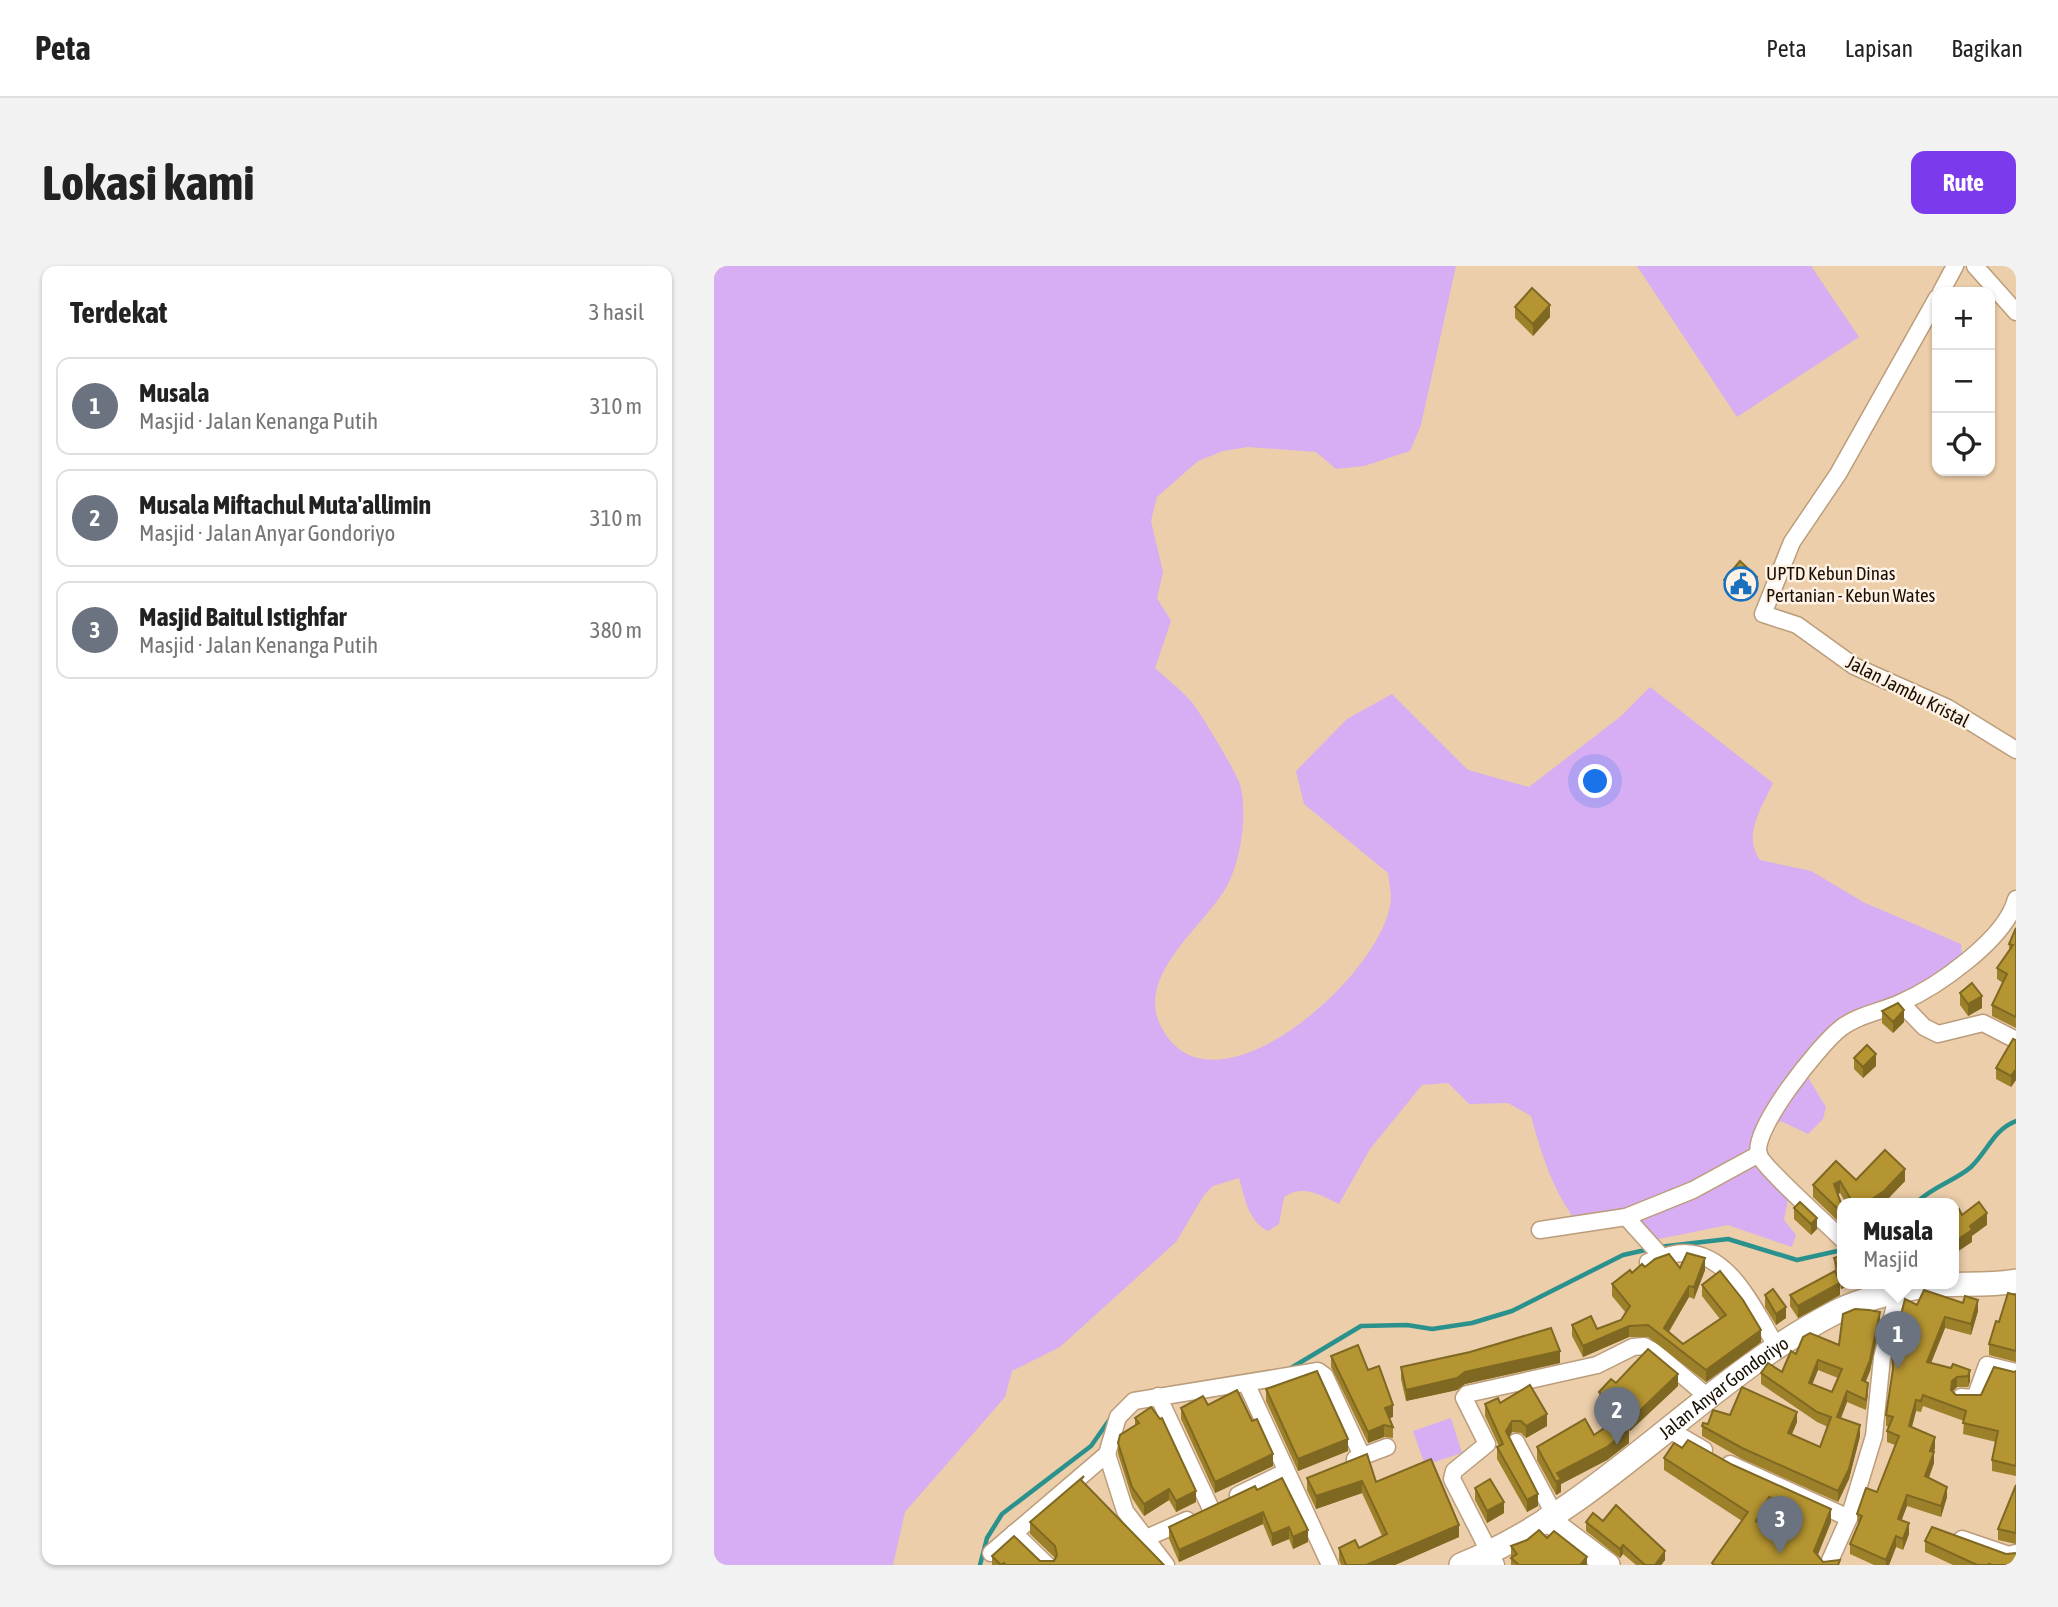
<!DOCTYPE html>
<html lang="id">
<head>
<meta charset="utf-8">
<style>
  :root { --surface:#fff; --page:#f2f2f2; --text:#222; --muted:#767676; --line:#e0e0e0; --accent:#7c3aed }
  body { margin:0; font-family:"Asap Condensed",sans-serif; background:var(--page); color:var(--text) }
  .controls { position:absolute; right:21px; top:21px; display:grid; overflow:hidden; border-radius:14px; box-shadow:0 2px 5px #0004 }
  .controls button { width:63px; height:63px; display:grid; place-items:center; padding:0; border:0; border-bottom:2px solid var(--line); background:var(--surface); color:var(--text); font:35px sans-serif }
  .you { position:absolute; left:882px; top:516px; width:24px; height:24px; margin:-18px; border:5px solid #fff; border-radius:50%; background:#1a73e8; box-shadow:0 0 0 10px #1a73e833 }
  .badge { display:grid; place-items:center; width:46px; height:46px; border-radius:50%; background:var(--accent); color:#fff; font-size:23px; font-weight:700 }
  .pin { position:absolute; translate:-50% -58px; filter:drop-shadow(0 2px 4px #0008) }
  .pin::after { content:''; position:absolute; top:37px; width:24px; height:21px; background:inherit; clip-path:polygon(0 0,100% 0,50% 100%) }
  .popup { position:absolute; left:1123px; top:932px; width:122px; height:91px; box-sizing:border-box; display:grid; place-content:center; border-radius:14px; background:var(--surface); filter:drop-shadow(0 2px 5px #0005); font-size:23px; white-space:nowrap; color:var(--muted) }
  .popup b { font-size:26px; color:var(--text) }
  .popup::after { content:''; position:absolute; left:50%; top:100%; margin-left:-14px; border:14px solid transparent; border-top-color:var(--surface) }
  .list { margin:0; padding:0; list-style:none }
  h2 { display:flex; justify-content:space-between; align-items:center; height:91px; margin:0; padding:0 28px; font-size:30px }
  h2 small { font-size:23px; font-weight:400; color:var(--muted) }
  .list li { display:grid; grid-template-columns:46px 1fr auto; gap:21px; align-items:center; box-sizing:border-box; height:98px; margin:0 14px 14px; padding:0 14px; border:2px solid var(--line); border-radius:14px }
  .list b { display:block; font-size:26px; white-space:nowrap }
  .list p { margin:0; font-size:23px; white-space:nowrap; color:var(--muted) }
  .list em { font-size:23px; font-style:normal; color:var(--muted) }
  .icon { flex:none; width:38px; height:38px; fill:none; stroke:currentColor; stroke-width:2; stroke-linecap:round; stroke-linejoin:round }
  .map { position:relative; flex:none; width:1302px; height:1299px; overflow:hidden; border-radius:14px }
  header { display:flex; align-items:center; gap:42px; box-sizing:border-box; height:98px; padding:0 35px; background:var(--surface); border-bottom:2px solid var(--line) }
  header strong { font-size:33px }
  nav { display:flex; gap:38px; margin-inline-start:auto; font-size:24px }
  .intro { display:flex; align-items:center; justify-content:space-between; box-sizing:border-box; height:168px; padding:0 42px }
  h1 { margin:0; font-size:49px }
  .button { padding:18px 32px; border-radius:14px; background:var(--accent); color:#fff; font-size:24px; font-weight:700 }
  main { display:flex; gap:42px; padding:0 42px }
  aside { flex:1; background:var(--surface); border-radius:14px; box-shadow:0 2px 5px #0004 }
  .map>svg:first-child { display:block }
  .green { fill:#d7adf3 }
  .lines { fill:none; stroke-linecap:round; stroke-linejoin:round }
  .stream { stroke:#2b918d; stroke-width:4.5 }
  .street-casing { stroke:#bb9d7b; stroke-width:19 }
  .secondary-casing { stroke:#bb9d7b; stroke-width:26 }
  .street { stroke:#fff; stroke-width:16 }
  .secondary { stroke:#fff; stroke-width:23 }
  .wall { fill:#9c802a; fill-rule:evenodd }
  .shaded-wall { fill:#7f6822 }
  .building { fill:#b59531; stroke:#7f6822; stroke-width:2; fill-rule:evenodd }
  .labels { text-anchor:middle; stroke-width:5; stroke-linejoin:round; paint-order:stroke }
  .poi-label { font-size:19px; fill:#1a1004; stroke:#fff2e4; text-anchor:start }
  .street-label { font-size:19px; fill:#1a1004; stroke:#fff2e4 }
</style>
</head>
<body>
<header>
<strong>Peta</strong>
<nav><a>Peta</a><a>Lapisan</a><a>Bagikan</a></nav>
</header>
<div class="intro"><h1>Lokasi kami</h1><a class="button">Rute</a></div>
<main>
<aside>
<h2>Terdekat<small>3 hasil</small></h2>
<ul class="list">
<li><span class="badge" style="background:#6b7280">1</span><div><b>Musala</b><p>Masjid · Jalan Kenanga Putih</p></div><em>310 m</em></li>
<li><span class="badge" style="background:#6b7280">2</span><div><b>Musala Miftachul Muta'allimin</b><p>Masjid · Jalan Anyar Gondoriyo</p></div><em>310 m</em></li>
<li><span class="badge" style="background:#6b7280">3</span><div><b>Masjid Baitul Istighfar</b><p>Masjid · Jalan Kenanga Putih</p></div><em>380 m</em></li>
</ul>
</aside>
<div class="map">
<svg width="1302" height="1299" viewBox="0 0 1302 1299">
  <rect width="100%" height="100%" fill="#ecceaa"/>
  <g class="green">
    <path d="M0,0H742L707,159L696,185L650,200L622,203L602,186L534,181L509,185L484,195L443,231L437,255L449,306L443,332L457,355L441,402C453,413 466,423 476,434C486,445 524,509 527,521C533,552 527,593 513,620C492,658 424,707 445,756C493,866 672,708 677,633C677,625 675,615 674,607L590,538L582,505L633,453L678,428L754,504L815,521L906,451L936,421L1059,517C1048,542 1028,569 1046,594L1097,605L1151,637L1247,678L1248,689C1235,698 1223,711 1209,718C1158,744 1119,745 1085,797L1112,841L1109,853L1094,868L1067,855L1037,881C1035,901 1061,920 1074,934L1070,954L1082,969L1078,981L1014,959L935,975L918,957L879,964L867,962C840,928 828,891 817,850L794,837L755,838L734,817L708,819L656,883L625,938C606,929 590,918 570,931L565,958L554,965C534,955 531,932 525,912L499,920L490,929L462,976L346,1081L298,1105L291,1131L191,1246L179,1299H0Z"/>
    <path d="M923,0H1097L1145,71L1023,151Z"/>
    <path d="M737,1152L748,1187L711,1199L699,1165Z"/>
  </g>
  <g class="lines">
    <g class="stream">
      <path d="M1202,937C1219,920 1241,915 1257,901C1273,886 1280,863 1302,855"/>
      <path d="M945,981L1014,973L1083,994L1128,984"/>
      <path d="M572,1105L647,1060L693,1059L718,1063L758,1057L798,1045L909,989L936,983"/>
      <path d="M266,1299L273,1272L288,1248L377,1180L396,1153"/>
    </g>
    <defs>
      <g id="street">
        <path d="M1261,0L1302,46"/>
        <path d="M1227,26L1241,0"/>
        <path d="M1223,32L1124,208L1078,276L1049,348L1083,359L1140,400L1234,442L1302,484"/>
        <path d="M1187,737L1210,761L1224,768L1269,757L1302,774"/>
        <path d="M912,951L948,991"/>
        <path d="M826,964L912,951L979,924L1045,888"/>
        <path d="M1128,973C1115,960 1049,901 1045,889C1036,865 1106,778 1127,762C1144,749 1166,746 1186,737C1223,721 1292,673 1302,633"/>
        <path d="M934,996C945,992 958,987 970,987C1018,987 1042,1048 1064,1083"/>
        <path d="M533,1119L616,1299"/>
        <path d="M444,1130L497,1243"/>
        <path d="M1247,1131L1261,1132L1273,1099L1302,1106"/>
        <path d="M956,1164L990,1184"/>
        <path d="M802,1176L840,1248"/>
        <path d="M393,1188L411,1245L452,1299"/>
        <path d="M641,1193L673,1181"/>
        <path d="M1016,1198L1135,1252"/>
        <path d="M524,1229L571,1206"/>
        <path d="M300,1267L333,1299"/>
        <path d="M430,1273L473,1254"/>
        <path d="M1248,1273L1295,1289L1302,1287"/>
        <path d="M277,1287L393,1188L404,1151L420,1135L604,1105L611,1110L648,1190"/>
        <path d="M782,1299L738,1213L740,1205L773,1178L750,1132L753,1128L883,1099L919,1081L930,1080L941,1086L995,1132"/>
        <path d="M1114,1299L1135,1252L1160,1170L1168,1092L1184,1027"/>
      </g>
      <g id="secondary">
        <path d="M833,1253L894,1299"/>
        <path id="s1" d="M747,1299C889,1241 987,1116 1120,1047C1144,1034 1195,1021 1223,1019C1250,1017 1275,1020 1302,1015"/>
      </g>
    </defs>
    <use href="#street" class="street-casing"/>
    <use href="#secondary" class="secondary-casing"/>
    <use href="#street" class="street"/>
    <use href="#secondary" class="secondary"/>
  </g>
  <g class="wall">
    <path d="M801,41L836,51L819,70L801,52Z"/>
    <path d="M1010,314L1043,317L1027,335L1010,320Z"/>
    <path d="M1302,662V762L1278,750V739L1289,717L1283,713V702L1295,685V678Z"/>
    <path d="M1246,727L1268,742L1254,750L1246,739Z"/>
    <path d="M1168,745L1190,756L1179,767L1168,757Z"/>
    <path d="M1302,774V814L1297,821L1282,813V802Z"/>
    <path d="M1140,792L1162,800L1149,812L1140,803Z"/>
    <path d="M1142,914L1191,915L1170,937H1132L1126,927L1123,928L1128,940V959L1099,931V919Z"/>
    <path d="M1080,942L1103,963L1097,969L1080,953Z"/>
    <path d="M1128,989V1017H1141L1127,1023L1126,1019V1029L1084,1052L1076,1040V1029L1121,1006L1120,992Z"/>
    <path d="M931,1001L966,1002L991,1004L980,1033L975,1031L955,1066L969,1078L1006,1053L988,1030V1019L1047,1076L992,1116L934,1071H915L869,1091L858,1070V1059L883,1063L907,1054L912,1047L898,1030V1018Z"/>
    <path d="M1051,1029L1072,1052L1062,1059L1051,1041Z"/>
    <path d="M1302,1029V1096L1275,1089V1078L1285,1056Z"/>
    <path d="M1203,1039L1264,1045L1257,1069L1231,1062L1217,1097L1237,1102L1256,1104V1115L1254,1121H1243L1238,1125L1242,1129H1267L1302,1105V1210L1278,1205V1194L1282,1176L1249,1168L1250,1155L1209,1140L1207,1146L1202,1145L1198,1161L1221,1182L1220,1186V1197L1215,1212L1233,1231L1227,1251L1193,1240L1187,1254L1195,1268L1189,1284L1182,1281L1175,1299H1160L1136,1288V1278L1144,1259L1143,1248L1163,1226L1181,1179L1173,1176V1165L1175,1161L1172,1160V1149Z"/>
    <path d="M1166,1057L1156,1105L1151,1116L1154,1128L1152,1144L1133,1136L1127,1152L1146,1170L1135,1213L1124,1236L1028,1193L988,1170V1160L1016,1149L1083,1156L1078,1168L1106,1181L1114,1161L1103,1156L1047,1118V1107L1068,1106L1082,1088L1125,1079ZM1104,1104L1124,1112L1118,1126L1098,1118Z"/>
    <path d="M617,1090L654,1104L679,1151L675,1152L679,1161V1172L670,1171L654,1177L617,1101Z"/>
    <path d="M846,1097L751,1118L743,1124L692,1135L687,1113V1101Z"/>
    <path d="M902,1117L964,1120L916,1165L915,1164V1177L893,1194L847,1218V1226L842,1229L823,1194V1181L880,1169L903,1153L885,1137V1126Z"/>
    <path d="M552,1123L634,1185L584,1205L552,1135Z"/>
    <path d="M786,1137L833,1160L812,1172L807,1167L798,1166L795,1171L824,1240L813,1246L783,1193V1181L785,1180L771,1150V1138Z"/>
    <path d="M494,1139L538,1155L559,1200L501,1227L467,1153V1142Z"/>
    <path d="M421,1152L482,1236L462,1246L455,1234L430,1250L418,1232L404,1188V1177L421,1160Z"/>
    <path d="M968,1182L1117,1256L1104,1289L1109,1296L1126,1299H998L1028,1255L950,1204V1192ZM1055,1243L1072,1249L1065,1268L1047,1258Z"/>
    <path d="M593,1212L662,1216L745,1271L681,1299H627L625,1294V1282H645L668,1270L648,1227L602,1243L593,1224Z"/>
    <path d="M370,1217L450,1299H278V1290L326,1295H340L341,1292L316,1268V1256Z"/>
    <path d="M1302,1219V1278L1284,1274V1263Z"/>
    <path d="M761,1222L790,1247L773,1257L761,1234Z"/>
    <path d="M543,1224L594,1276L579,1283L575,1273L558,1280L549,1258L465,1296L455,1273V1261Z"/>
    <path d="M889,1255L951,1294L947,1299H922L909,1288L906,1292L872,1265V1256Z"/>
    <path d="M833,1272L873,1299H797V1280Z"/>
    <path d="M1211,1275L1292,1288L1302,1299H1239L1211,1286Z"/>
  </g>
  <g class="shaded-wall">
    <path d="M836,39V51L819,70V58Z"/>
    <path d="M1043,311V317L1027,335V329Z"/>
    <path d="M1268,730V742L1254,750V738Z"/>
    <path d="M1190,744V756L1179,767V756Z"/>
    <path d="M1162,788V800L1149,812V801Z"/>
    <path d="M1302,802V814L1297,821V810Z"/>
    <path d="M1191,903V915L1170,937H1152Z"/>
    <path d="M1126,915V927L1120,930V918Z"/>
    <path d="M1273,947V959L1258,970V976L1240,988V976L1256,960Z"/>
    <path d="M1103,952V963L1097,969V958Z"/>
    <path d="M991,992V1004L980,1033V1021Z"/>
    <path d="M1127,1011L1128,1017H1141L1127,1023Z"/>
    <path d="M1126,1017V1029L1084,1052V1040Z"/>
    <path d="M975,1020V1031L950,1073V1062Z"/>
    <path d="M1264,1034V1045L1257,1069V1058Z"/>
    <path d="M1072,1041V1052L1062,1059V1048Z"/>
    <path d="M1166,1046V1057L1156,1105L1148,1125V1114Z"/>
    <path d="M1231,1051V1062L1213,1107V1096Z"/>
    <path d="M915,1060V1071L869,1091V1080Z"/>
    <path d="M1047,1064V1076L992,1116V1104Z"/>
    <path d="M846,1085V1097L751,1118L743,1124L692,1135V1124L751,1106Z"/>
    <path d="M1104,1094V1104L1095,1127V1117Z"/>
    <path d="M1256,1104V1115L1254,1121V1110Z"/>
    <path d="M964,1108V1120L916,1165V1154Z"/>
    <path d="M1243,1111V1121L1238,1126L1237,1135L1238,1115Z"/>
    <path d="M1133,1125V1136L1123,1162V1151Z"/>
    <path d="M1202,1134V1145L1195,1171V1160Z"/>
    <path d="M679,1139V1151L671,1154V1142Z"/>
    <path d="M1083,1146V1156L1074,1177V1167Z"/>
    <path d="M833,1148V1160L812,1172V1160Z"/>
    <path d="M798,1155V1166L792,1176V1165Z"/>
    <path d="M670,1159V1171L654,1177V1166Z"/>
    <path d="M1146,1159V1170L1135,1213L1124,1236V1225Z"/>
    <path d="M915,1163V1177L893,1194L847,1218V1226L842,1229L843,1207Z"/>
    <path d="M1221,1171V1182L1216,1195V1185Z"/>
    <path d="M634,1173V1185L584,1205V1193Z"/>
    <path d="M1220,1186V1197L1211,1221V1210Z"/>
    <path d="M559,1188V1200L501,1227V1216Z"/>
    <path d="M648,1215V1227L602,1243V1230Z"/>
    <path d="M1233,1221V1231L1227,1251V1240Z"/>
    <path d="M455,1223V1234L430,1250V1238Z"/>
    <path d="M482,1225V1236L462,1246V1235Z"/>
    <path d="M824,1228V1240L813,1246V1234Z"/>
    <path d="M1193,1229V1240L1184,1264V1253Z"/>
    <path d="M1055,1231V1243L1042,1267V1255Z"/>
    <path d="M790,1236V1247L773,1257V1245Z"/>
    <path d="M1117,1243V1256L1100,1297V1285Z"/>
    <path d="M549,1246V1258L465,1296V1284Z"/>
    <path d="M1195,1257V1268L1189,1284V1273Z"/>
    <path d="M745,1259V1271L681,1299H652Z"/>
    <path d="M575,1261V1273L558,1280V1268Z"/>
    <path d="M594,1264V1276L579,1283V1271Z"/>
    <path d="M1182,1270V1281L1175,1299H1172V1294Z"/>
    <path d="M909,1279V1288L906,1292V1283Z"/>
    <path d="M951,1285V1294L947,1299H941Z"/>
    <path d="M873,1291V1299H866Z"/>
  </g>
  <g class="building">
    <path d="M818,22L836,39L819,58L801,41Z"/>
    <path d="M1026,295L1043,311L1027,329L1010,314Z"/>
    <path d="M1302,662V751L1278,739L1293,708L1283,702L1299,679L1295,678Z"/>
    <path d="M1258,717L1268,730L1254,738L1246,727Z"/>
    <path d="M1184,737L1190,744L1179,756L1168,745Z"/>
    <path d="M1299,773L1302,774V803L1297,810L1282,802Z"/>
    <path d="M1153,779L1162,788L1149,801L1140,792Z"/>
    <path d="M1171,884L1191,903L1170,925L1152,937H1139L1126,915L1120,918L1128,940V947L1099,919L1122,895L1142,914Z"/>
    <path d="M1086,936L1103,952L1097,958L1080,942Z"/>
    <path d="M1265,936L1273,947L1256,960L1258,964L1240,976V947L1245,943L1248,949Z"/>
    <path d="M973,987L991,992L980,1021L975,1020L950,1062L969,1078L1012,1049L988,1019L1006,1005L1029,1034L1047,1064L992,1104L934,1059L915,1060L869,1080L858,1059L877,1050L883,1063L907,1054L916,1040L898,1018L916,1004L918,1007L928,998L931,1001L941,993L955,988L966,1002Z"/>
    <path d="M1128,989V1011H1127L1120,992Z"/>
    <path d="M1121,1005L1126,1017L1084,1040L1076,1029Z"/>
    <path d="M1059,1023L1072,1041L1062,1048L1051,1029Z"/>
    <path d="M1210,1024L1249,1037L1251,1030L1264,1034L1257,1058L1231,1051L1213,1096L1237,1102L1239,1098L1256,1104L1254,1110L1243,1111L1238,1115L1237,1124L1242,1129H1267L1280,1101L1300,1106L1302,1105V1200L1278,1194L1284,1165L1249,1157L1252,1145L1209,1129L1207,1135L1202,1134L1195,1160L1221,1171L1216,1185L1220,1186L1211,1210L1233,1221L1227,1240L1193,1229L1184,1253L1195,1257L1189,1273L1182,1270L1172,1294L1136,1278L1148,1250L1143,1248L1152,1222L1163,1226L1185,1170L1173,1165L1179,1151L1172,1149L1179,1103L1178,1083L1191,1033L1203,1039Z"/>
    <path d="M1294,1027L1302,1029V1085L1275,1078L1282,1055L1285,1056Z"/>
    <path d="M1141,1043L1155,1044L1166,1046L1156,1094L1148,1114L1154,1117L1152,1134L1133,1125L1123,1151L1146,1159L1135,1203L1124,1225L1028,1182L988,1160L989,1157L994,1158L999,1144L1016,1149L1028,1121L1083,1146L1074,1167L1106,1181L1117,1151L1103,1146L1047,1107L1054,1097L1068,1106L1077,1085L1082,1088L1089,1071L1096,1067L1125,1079L1129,1048ZM1104,1094L1128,1103L1118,1126L1095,1117Z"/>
    <path d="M837,1062L846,1085L751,1106L743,1112L692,1124L687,1101L756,1086Z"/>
    <path d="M644,1079L654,1104L665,1100L679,1139L671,1142L679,1161L670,1159L654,1166L617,1090Z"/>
    <path d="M934,1083L964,1108L916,1154L885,1126L897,1113L902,1117Z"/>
    <path d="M603,1105L634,1173L584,1193L552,1123Z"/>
    <path d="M816,1119L833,1148L812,1160L807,1155H798L792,1165L824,1228L813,1234L783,1181L789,1178L771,1138L784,1132L786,1137Z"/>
    <path d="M523,1124L538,1155L543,1153L559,1188L501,1216L467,1142L489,1130L494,1139Z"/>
    <path d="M437,1141L446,1153L448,1152L482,1225L462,1235L455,1223L430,1238L418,1221L404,1177L406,1169L425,1157L421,1152Z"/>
    <path d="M906,1151L915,1163L893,1181L843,1207L847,1213L842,1216L823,1181L871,1153L880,1169Z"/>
    <path d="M974,1174L1019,1199L1117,1243L1100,1285L1109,1296L1126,1294L1124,1299H1000L998,1297L1034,1246L950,1192L960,1177L968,1182ZM1055,1231L1076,1239L1065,1268L1042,1255Z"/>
    <path d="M653,1188L662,1216L717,1193L745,1259L652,1299H632L625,1282L641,1274L645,1282L673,1268L648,1215L602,1230L593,1212Z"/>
    <path d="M370,1210L367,1214L450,1299H292L290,1297L287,1299L278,1290L300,1270L326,1295H340L343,1289L341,1280L316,1256Z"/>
    <path d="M568,1212L594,1264L579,1271L575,1261L558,1268L549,1246L465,1284L455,1261L541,1220L543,1224Z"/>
    <path d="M776,1213L790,1236L773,1245L761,1222Z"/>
    <path d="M1302,1219V1267L1284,1263Z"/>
    <path d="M902,1239L951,1285L941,1299H931L909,1279L906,1283L872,1256L879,1247L889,1255Z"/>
    <path d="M1218,1261L1292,1288L1302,1287V1299H1278L1275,1298V1299H1263L1211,1275Z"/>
    <path d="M825,1264L833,1272L840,1265L873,1291L866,1299H805L797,1292L803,1288L797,1280L813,1274Z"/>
  </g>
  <defs>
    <symbol id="civic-ring" viewBox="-11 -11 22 22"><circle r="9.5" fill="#fff2e4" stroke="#1971be" stroke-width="1.5"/><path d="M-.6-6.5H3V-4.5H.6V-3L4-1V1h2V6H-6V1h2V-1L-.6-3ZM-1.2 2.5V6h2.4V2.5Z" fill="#1971be"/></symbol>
  </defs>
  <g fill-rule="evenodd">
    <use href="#civic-ring" x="1008" y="299" width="38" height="38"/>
  </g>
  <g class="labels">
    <g class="poi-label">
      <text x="1052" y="314">UPTD Kebun Dinas<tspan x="1052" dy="22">Pertanian - Kebun Wates</tspan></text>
    </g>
    <g class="street-label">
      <text transform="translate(1194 425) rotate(27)" y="7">Jalan Jambu Kristal</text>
      <text dy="7" stroke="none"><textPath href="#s1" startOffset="318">Jalan Anyar Gondoriyo</textPath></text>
    </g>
  </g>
</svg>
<div class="controls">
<button>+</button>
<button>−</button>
<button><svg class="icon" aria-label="locate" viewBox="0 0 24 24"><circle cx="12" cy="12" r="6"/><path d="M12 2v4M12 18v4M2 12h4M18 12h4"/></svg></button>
</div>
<div class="you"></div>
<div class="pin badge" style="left:1184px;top:1103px;background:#6b7280">1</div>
<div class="popup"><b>Musala</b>Masjid</div>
<div class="pin badge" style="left:903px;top:1179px;background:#6b7280">2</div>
<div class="pin badge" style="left:1066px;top:1288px;background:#6b7280">3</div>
</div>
</main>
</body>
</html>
